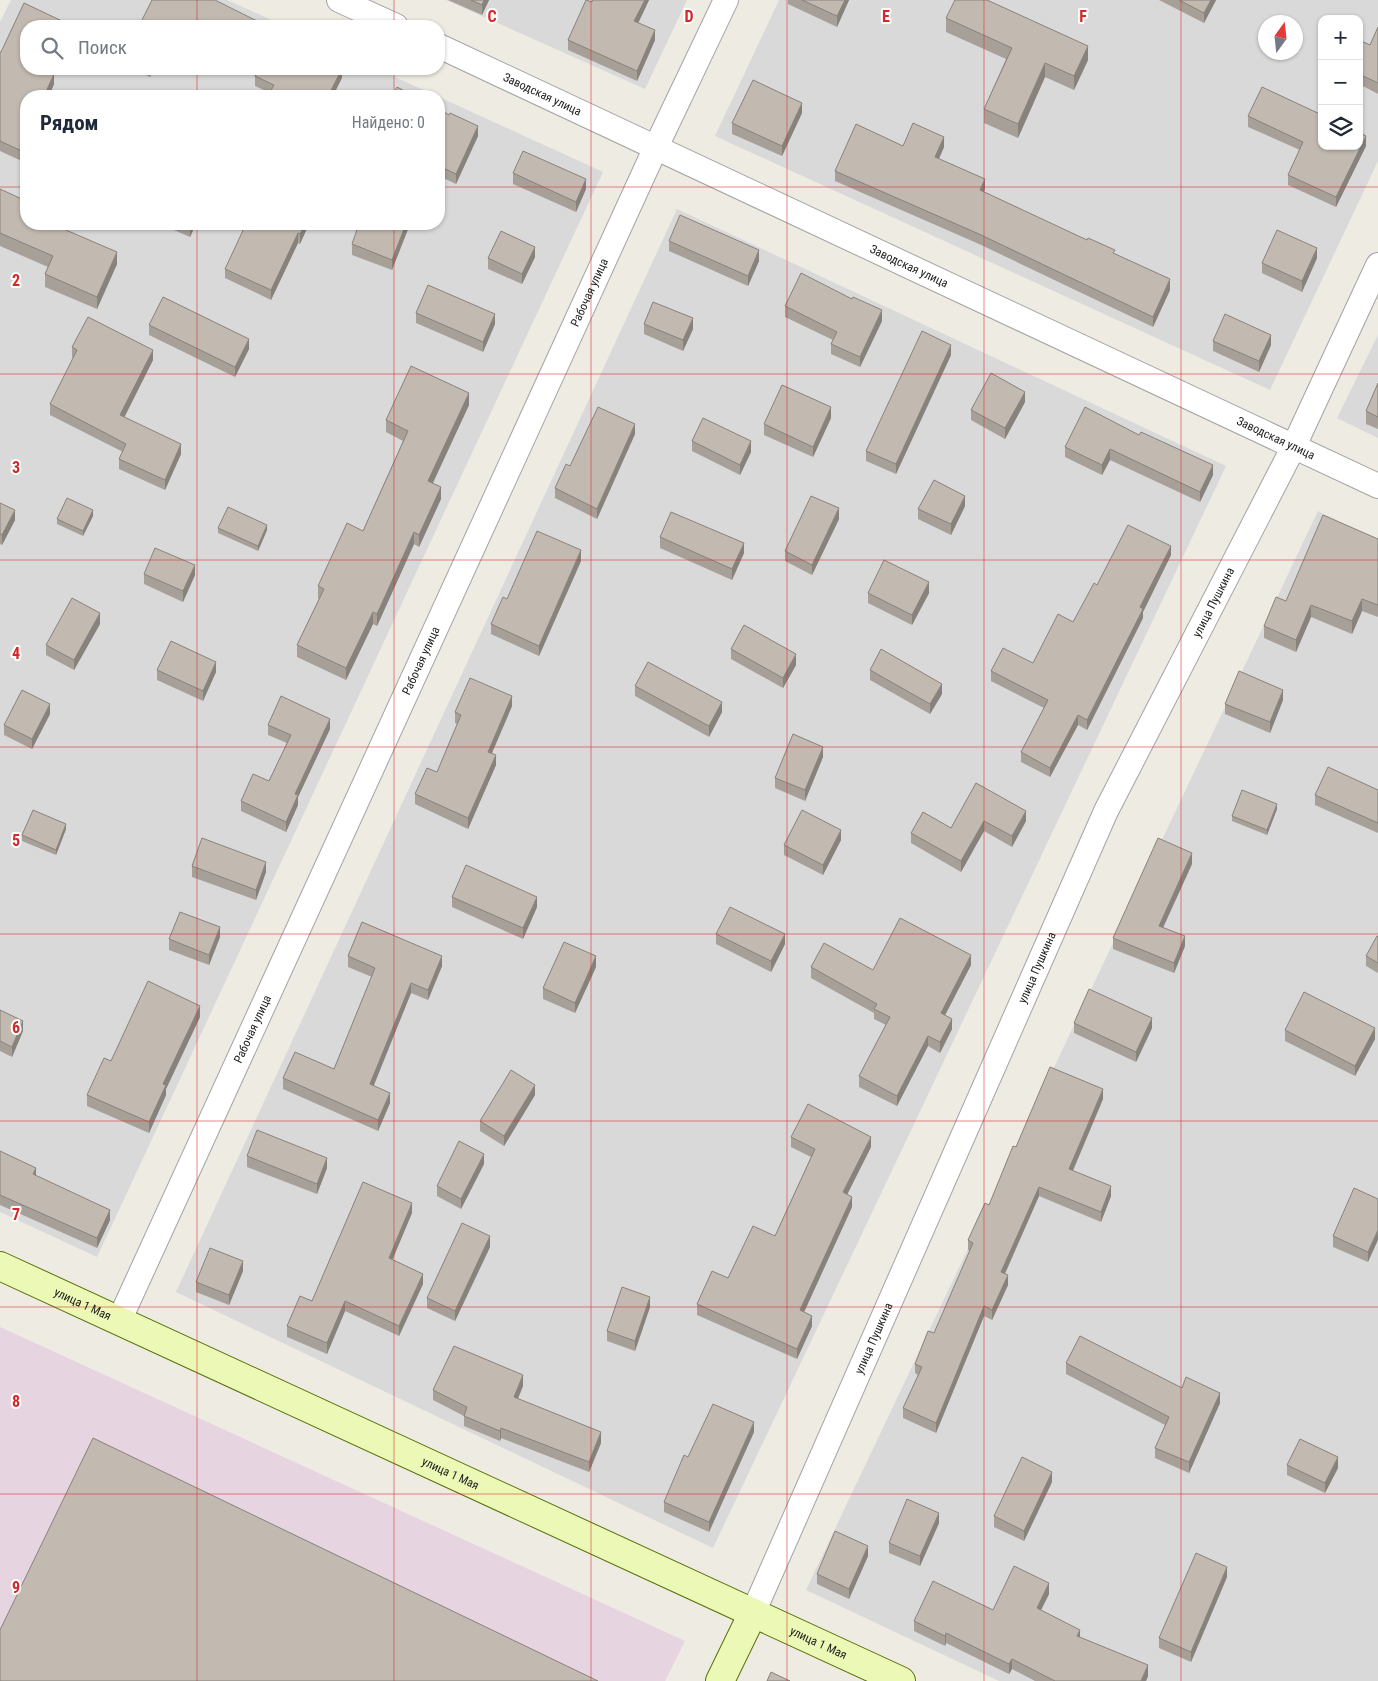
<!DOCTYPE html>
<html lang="ru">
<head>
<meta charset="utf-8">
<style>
  :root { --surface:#fff; --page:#f2f2f3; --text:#1f2937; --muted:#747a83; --line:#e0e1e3 }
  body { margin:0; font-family:"Roboto Condensed",sans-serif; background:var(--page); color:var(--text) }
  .controls { position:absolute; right:15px; top:15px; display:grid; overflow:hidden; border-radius:10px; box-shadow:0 1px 4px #0004 }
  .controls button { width:45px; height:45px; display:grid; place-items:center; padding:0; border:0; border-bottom:1px solid var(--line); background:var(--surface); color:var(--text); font:25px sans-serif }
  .compass { position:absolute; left:1258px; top:15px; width:45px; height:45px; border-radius:50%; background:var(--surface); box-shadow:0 1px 4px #0004; rotate:15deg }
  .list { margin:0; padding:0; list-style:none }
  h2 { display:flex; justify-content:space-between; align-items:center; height:65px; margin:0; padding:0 20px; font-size:21px }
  h2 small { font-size:16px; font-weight:400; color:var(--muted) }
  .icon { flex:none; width:28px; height:28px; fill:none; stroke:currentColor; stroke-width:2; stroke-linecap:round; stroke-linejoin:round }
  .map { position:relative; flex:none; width:1378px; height:1681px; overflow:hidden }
  .search { position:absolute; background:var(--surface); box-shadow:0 1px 4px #0004; left:20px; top:20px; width:425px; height:55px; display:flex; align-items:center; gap:12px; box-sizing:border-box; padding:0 18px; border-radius:20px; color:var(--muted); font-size:19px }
  .panel { position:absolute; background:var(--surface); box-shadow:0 1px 4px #0004; left:20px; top:90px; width:425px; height:140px; border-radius:20px }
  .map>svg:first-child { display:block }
  .residential { fill:#dad9d9; fill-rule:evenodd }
  .industrial { fill:#e6d4e1 }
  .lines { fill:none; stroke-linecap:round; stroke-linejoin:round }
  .street-casing { stroke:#a3a3a3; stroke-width:26 }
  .secondary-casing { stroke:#577006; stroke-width:30 }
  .street { stroke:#fff; stroke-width:24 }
  .secondary { stroke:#ecf8b5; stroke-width:28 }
  .wall { fill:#a7a098 }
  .shaded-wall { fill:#88827c }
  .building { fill:#c2bab1; stroke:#88827c }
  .grid { fill:none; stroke:#d62828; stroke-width:1; stroke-opacity:0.55 }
  .labels { text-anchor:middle; stroke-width:4; stroke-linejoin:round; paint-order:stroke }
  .street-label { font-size:12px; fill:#1c1c1c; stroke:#fff }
  .grid-label { font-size:16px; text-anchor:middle; font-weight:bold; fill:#d62828; stroke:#fff; stroke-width:4; stroke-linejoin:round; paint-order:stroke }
</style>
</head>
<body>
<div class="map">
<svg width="1378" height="1681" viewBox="0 0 1378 1681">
  <rect width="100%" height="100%" fill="#edebe2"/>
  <g class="residential">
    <path d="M11,0H227L285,26H26V69H377L437,96H26V224H439V97L603,172L97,1257L0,1212V22Z"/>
    <path d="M446,0H687L645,89Z"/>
    <path d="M779,0H1378V161L1270,390L715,136ZM1322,19H1359V146H1322ZM1266,22H1296V52H1266Z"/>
    <path d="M677,209L1226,466L713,1548L176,1292Z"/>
    <path d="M1378,335V438L1337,418Z"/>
    <path d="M1318,511L1378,540V1681H999L806,1590Z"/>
  </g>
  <path class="industrial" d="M0,1327L685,1641L665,1681H0Z"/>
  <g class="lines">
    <defs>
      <g id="street">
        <path d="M339,0L396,26"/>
        <path id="s1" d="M439,46L1378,486"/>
        <path id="s2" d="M119,1321L656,147L726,0"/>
        <path id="s3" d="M753,1613L1106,811L1294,446L1378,265"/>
      </g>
      <g id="secondary">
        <path id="s4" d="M0,1266L901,1681"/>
        <path d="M720,1681L753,1613"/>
      </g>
    </defs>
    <use href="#street" class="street-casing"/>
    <use href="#secondary" class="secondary-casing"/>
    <use href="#street" class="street"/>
    <use href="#secondary" class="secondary"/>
  </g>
  <g class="wall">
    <path d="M152,0L267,26H139Z"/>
    <path d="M448,0H489L482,15Z"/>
    <path d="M593,0H649L638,23L655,40L637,81L568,50V40Z"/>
    <path d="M788,0H849L837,27L788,4Z"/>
    <path d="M1159,0H1216L1204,23Z"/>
    <path d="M946,18L1088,60L1074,90L1045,77L1018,138L984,123V109L1006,59L946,32Z"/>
    <path d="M62,26L43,70L54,84L49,96H26V163L0,151V52H1Z"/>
    <path d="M1378,27V94L1359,84V40L1370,45Z"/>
    <path d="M132,69H153L150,77Z"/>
    <path d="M245,69H342V78L270,93L255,86V76L256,74Z"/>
    <path d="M439,109L478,136L456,184L439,176Z"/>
    <path d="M802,113L782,156L732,134V123Z"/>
    <path d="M1248,116L1366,146L1336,207L1288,185V175L1300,150L1248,127Z"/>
    <path d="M903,146L944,147L939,159L985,189L984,192L1115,254L1170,290L1153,327L979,244L835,181V171Z"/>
    <path d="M513,173L586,189L576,212L513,184Z"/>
    <path d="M0,189L56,224V225L117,264L97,309L45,287V274L48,267L0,246Z"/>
    <path d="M160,224H196L190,237Z"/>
    <path d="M246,224H309L300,244L298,243L271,300L225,278V269Z"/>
    <path d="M410,224L392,270L352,255V244Z"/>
    <path d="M669,241L759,261L748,286L669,251Z"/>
    <path d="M535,257L522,284L488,269V258Z"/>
    <path d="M1317,258L1302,292L1262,273V263Z"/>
    <path d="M785,306L882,321L860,367L831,354V344L833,340L785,317Z"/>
    <path d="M416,313L495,324L483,352L416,323Z"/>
    <path d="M644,324L693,329L683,351L644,334Z"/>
    <path d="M149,325L249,349L235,377L149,335Z"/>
    <path d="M1213,341L1271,345L1259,372L1213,351Z"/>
    <path d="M72,347L153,360L124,417L181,454L165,490L119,469V459L123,452L50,415V404L73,358L72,357Z"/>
    <path d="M951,355L896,474L866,461V451Z"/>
    <path d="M1378,383V429L1366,424V411Z"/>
    <path d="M1025,402L1005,439L971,420V410Z"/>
    <path d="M469,405L433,483L441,499L419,547L414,544L377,626L373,624L346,680L297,657V645L319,599L318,598V586L363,531L403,441L386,432V420Z"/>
    <path d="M1085,407L1213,475L1200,502L1110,460L1102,475L1065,457V447Z"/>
    <path d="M831,418L813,457L764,435V424Z"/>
    <path d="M635,434L597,519L555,498V488L570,466Z"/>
    <path d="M692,441L751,452L740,475L692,451Z"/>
    <path d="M0,503L15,520L2,545L0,544Z"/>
    <path d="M965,506L951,535L918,519V509Z"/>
    <path d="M93,516L83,536L57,524V519Z"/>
    <path d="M839,519L812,575L785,561V551Z"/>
    <path d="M218,528L267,530L258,551L218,533Z"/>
    <path d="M660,537L744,553L732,580L660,548Z"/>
    <path d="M1378,539V617L1362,611L1352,634L1311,617L1296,652L1264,638V626L1286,601Z"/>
    <path d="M1171,555L1143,612V618L1087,730L1078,725L1050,777L1021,762V752L1044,708L991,681V671L1033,663L1073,622L1097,585Z"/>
    <path d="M581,561L539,656L491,634V624L507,599Z"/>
    <path d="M144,574L195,575L183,602L144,584Z"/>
    <path d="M868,593H929L912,625L868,603Z"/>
    <path d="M100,624L74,670L46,655V645Z"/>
    <path d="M731,649L796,665L783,688L731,659Z"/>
    <path d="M157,670L216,672L203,701L157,680Z"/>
    <path d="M870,670L942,694L930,714L870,680Z"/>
    <path d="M635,686L722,712L709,737L635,696Z"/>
    <path d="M1283,700L1270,733L1225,714V704Z"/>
    <path d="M512,706L492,753L496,765L468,829L415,804V794L437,772L457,724L455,723V712Z"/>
    <path d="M50,714L32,749L4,735V725Z"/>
    <path d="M268,725L330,729L298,797V805L286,832L241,811V801L269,781L287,743L268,735Z"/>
    <path d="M823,757L805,801L775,788V778Z"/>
    <path d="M976,783L1026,821L1012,847L984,831L961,872L911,843V833L951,828Z"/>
    <path d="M1378,790V833L1315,805V795Z"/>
    <path d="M1277,809L1267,835L1232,821V816Z"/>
    <path d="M66,829L56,855L22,841V835Z"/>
    <path d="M841,840L823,875L784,855V845Z"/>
    <path d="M1192,864L1163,928L1185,946L1174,973L1113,949V938Z"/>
    <path d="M192,866L266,872L256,900L192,877Z"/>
    <path d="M452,897L537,907L523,939L452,907Z"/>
    <path d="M716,934L785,944L771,972L716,944Z"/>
    <path d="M1378,936V973L1366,966V956Z"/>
    <path d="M220,937L209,965L169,950V939Z"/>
    <path d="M348,956L442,966L428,1000L411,993L373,1086L390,1103L378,1131L283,1089V1078L334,1069L372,977L348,967Z"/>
    <path d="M971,965L945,1015L952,1029L940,1053L928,1046L897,1106L859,1087V1076L886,1025L874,1019V1013L811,978V967L873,970Z"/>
    <path d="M596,967L575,1013L543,999V988Z"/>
    <path d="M0,1010L23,1031L12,1057L0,1051Z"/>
    <path d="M200,1017L166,1089V1095L149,1133L87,1106V1095L111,1061Z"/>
    <path d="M1074,1023L1152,1028L1136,1062L1074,1033Z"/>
    <path d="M1285,1030L1375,1039L1355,1076L1285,1041Z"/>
    <path d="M535,1095L504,1146L480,1131V1121Z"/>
    <path d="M1103,1099L1073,1171L1111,1196L1101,1222L1039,1196L1005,1274L1008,1285L992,1320L984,1316L936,1433L903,1418V1408L918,1375L915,1373V1364L934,1333L970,1251L968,1250V1240L989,1205L1016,1147Z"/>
    <path d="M791,1137L871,1147L847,1194L852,1207L804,1312L812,1326L797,1359L697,1315V1304L775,1236L811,1157L791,1147Z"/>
    <path d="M0,1151L36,1176L110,1220L97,1248L0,1205Z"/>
    <path d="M247,1156L327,1168L317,1194L247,1167Z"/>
    <path d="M484,1164L461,1209L437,1196V1186Z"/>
    <path d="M1378,1199L1368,1262L1333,1247V1236Z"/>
    <path d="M412,1213L392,1259L423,1284L399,1336L345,1311L327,1354L287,1337V1326L312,1301Z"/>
    <path d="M490,1247L455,1321L427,1308V1298Z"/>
    <path d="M243,1271L229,1305L196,1292V1282Z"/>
    <path d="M650,1307L635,1351L607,1341V1331Z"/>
    <path d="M1066,1363L1182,1388L1220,1403L1189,1473L1155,1458V1448L1165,1425L1066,1374Z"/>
    <path d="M523,1386L518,1399L601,1443L589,1472L501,1438L500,1441L464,1426V1416L433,1400V1390Z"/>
    <path d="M754,1432L709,1532L664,1512V1502L688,1457Z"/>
    <path d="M1287,1465L1338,1468L1325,1493L1287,1475Z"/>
    <path d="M1052,1482L1024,1541L994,1527V1516Z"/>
    <path d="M939,1523L920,1566L889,1553V1543Z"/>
    <path d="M868,1556L849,1599L817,1584V1574Z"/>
    <path d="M1227,1577L1191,1662L1159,1648V1638Z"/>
    <path d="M1049,1594L1041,1610L1080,1638L1148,1676L1146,1681H1035L1012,1669L1009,1674L946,1643L945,1646L914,1631V1621L993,1610Z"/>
  </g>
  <g class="shaded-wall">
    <path d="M484,0H489L482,15V5Z"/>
    <path d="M645,0H649L634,32V21Z"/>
    <path d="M845,0H849L837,27V16Z"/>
    <path d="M1211,0H1216L1204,23V13Z"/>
    <path d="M655,30V40L637,81V71Z"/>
    <path d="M1088,46V60L1074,90V76Z"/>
    <path d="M1045,63V77L1018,138V124Z"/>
    <path d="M150,69H153L150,77Z"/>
    <path d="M342,69V78L333,96H328Z"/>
    <path d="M54,74V84L49,96H44Z"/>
    <path d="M802,103V113L782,156V146Z"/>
    <path d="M478,126V136L456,184V174Z"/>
    <path d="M1366,136V146L1336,207V197Z"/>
    <path d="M944,137V147L935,167V157Z"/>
    <path d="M586,179V189L576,212V202Z"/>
    <path d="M985,179V189L980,200V190Z"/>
    <path d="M192,224H196L190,237V227Z"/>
    <path d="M305,224H309L300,244V234Z"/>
    <path d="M406,224H410L392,270V260Z"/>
    <path d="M298,233V243L271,300V290Z"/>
    <path d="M535,247V257L522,284V274Z"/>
    <path d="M1317,248V258L1302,292V281Z"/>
    <path d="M759,250V261L748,286V276Z"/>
    <path d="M117,252V264L97,309V297Z"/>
    <path d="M1170,279V290L1153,327V317Z"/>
    <path d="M882,310V321L860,367V357Z"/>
    <path d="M495,314V324L483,352V342Z"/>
    <path d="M693,318V329L683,351V340Z"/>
    <path d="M1271,335V345L1259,372V361Z"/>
    <path d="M249,339V349L235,377V367Z"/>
    <path d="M951,345V355L896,474V464Z"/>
    <path d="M153,350V360L120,426V415Z"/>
    <path d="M1025,392V402L1005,439V428Z"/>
    <path d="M469,393V405L428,493V481Z"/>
    <path d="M831,407V418L813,457V447Z"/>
    <path d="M635,424V434L597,519V509Z"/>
    <path d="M751,441V452L740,475V465Z"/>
    <path d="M181,444V454L165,490V480Z"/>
    <path d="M1110,449V460L1102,475V465Z"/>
    <path d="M1213,465V475L1200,502V492Z"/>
    <path d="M441,487V499L419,547V535Z"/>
    <path d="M965,496V506L951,535V524Z"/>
    <path d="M839,508V519L812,575V565Z"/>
    <path d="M15,510V520L2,545V535Z"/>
    <path d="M93,510V516L83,536V531Z"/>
    <path d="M267,525V530L258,551V546Z"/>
    <path d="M414,532V544L377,626V614Z"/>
    <path d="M744,543V553L732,580V569Z"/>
    <path d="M1171,546V555L1143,612V618L1087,730V720L1140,607Z"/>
    <path d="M581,550V561L539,656V646Z"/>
    <path d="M195,565V575L183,602V591Z"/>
    <path d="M929,582V593L912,625V615Z"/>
    <path d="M1362,599V611L1352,634V621Z"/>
    <path d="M1311,605V617L1296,652V640Z"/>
    <path d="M373,612V624L346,680V668Z"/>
    <path d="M100,613V624L74,670V660Z"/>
    <path d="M796,654V665L783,688V678Z"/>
    <path d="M216,662V672L203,701V691Z"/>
    <path d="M942,684V694L930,714V704Z"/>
    <path d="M1283,690V700L1270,733V722Z"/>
    <path d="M512,696V706L488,762V752Z"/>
    <path d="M722,702V712L709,737V726Z"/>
    <path d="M50,704V714L32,749V739Z"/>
    <path d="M1078,715V725L1050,777V768Z"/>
    <path d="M330,719V729L298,797V805L286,832V822L295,794Z"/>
    <path d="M823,747V757L805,801V790Z"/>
    <path d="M496,755V765L468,829V818Z"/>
    <path d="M1277,804V809L1267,835V830Z"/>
    <path d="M1026,811V821L1012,847V836Z"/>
    <path d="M984,821V831L961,872V861Z"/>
    <path d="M66,824V829L56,855V850Z"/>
    <path d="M841,830V840L823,875V865Z"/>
    <path d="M1192,853V864L1159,936V926Z"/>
    <path d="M266,862V872L256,900V890Z"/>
    <path d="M537,897V907L523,939V928Z"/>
    <path d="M220,927V937L209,965V955Z"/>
    <path d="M785,934V944L771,972V961Z"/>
    <path d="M1185,936V946L1174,973V963Z"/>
    <path d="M971,955V965L941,1023V1013Z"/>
    <path d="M442,956V966L428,1000V990Z"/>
    <path d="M596,956V967L575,1013V1003Z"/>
    <path d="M411,983V993L370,1095V1084Z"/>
    <path d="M200,1006V1017L166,1089V1095L149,1133V1122L163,1084Z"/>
    <path d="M1152,1018V1028L1136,1062V1052Z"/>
    <path d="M952,1019V1029L940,1053V1042Z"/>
    <path d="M23,1021V1031L12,1057V1047Z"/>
    <path d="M1375,1028V1039L1355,1076V1066Z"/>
    <path d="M928,1036V1046L897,1106V1096Z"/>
    <path d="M535,1085V1095L504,1146V1136Z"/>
    <path d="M1103,1089V1099L1069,1179V1169Z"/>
    <path d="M390,1093V1103L378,1131V1120Z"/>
    <path d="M871,1137V1147L843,1203V1192Z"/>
    <path d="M484,1154V1164L461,1209V1199Z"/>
    <path d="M327,1158V1168L317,1194V1184Z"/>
    <path d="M36,1168V1178L33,1174Z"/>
    <path d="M1111,1186V1196L1101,1222V1212Z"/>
    <path d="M1039,1187V1196L1001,1282V1272Z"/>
    <path d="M852,1197V1207L800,1321V1310Z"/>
    <path d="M412,1203V1213L389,1268V1258Z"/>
    <path d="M110,1210V1220L97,1248V1238Z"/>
    <path d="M1378,1230V1240L1368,1262V1252Z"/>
    <path d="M490,1236V1247L455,1321V1311Z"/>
    <path d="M243,1261V1271L229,1305V1295Z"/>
    <path d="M423,1274V1284L399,1336V1326Z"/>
    <path d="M1008,1275V1285L992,1320V1310Z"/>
    <path d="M650,1297V1307L635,1351V1341Z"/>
    <path d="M345,1301V1311L327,1354V1343Z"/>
    <path d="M984,1306V1316L936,1433V1423Z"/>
    <path d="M812,1316V1326L797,1359V1349Z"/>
    <path d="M523,1375V1386L514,1407V1397Z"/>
    <path d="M1220,1393V1403L1189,1473V1462Z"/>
    <path d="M754,1422V1432L709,1532V1522Z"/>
    <path d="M501,1428V1438L500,1441V1431Z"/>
    <path d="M601,1432V1443L589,1472V1462Z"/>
    <path d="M1338,1457V1468L1325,1493V1483Z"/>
    <path d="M1052,1472V1482L1024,1541V1531Z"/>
    <path d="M939,1513V1523L920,1566V1556Z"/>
    <path d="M868,1546V1556L849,1599V1589Z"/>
    <path d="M1227,1567V1577L1191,1662V1652Z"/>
    <path d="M1049,1583V1594L1037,1618V1608Z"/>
    <path d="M1080,1630V1640L1077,1636Z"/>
    <path d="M946,1633V1643L945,1646V1636Z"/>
    <path d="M1012,1659V1669L1009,1674V1664Z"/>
    <path d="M1148,1665V1676L1146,1681H1141Z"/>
  </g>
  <g class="building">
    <path d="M152,0H215L267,26H178L171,22L169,26H139Z"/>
    <path d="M471,0H484L482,5Z"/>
    <path d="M586,0L592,2L593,0H645L634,21L655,30L637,71L568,40Z"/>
    <path d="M802,0H845L837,16Z"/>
    <path d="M955,0H987L1088,46L1074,76L1045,63L1018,124L984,109L1012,48L946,18Z"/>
    <path d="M1179,0H1211L1204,13Z"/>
    <path d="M24,3L62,21L59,26H26V69H41L54,74L44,96H26V153L0,141V52H1Z"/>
    <path d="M1378,27V83L1359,74V40L1370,45Z"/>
    <path d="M259,69H342L328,96H268L274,85L255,76Z"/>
    <path d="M753,80L802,103L782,146L732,123Z"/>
    <path d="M397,87L414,96H392Z"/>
    <path d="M1262,87L1322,115V146H1359V132L1366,136L1336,197L1288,175L1303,142L1248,116Z"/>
    <path d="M439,109L449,115L450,113L478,126L456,174L439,166Z"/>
    <path d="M913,123L944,137L935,157L985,179L980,190L1087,240L1088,238L1115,250L1113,253L1170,279L1153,317L979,234L835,171L856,124L903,146Z"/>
    <path d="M523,151L586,179L576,202L513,173Z"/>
    <path d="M0,189L26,201V224H52L117,252L97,297L45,274L53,256L0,233Z"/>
    <path d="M680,215L759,250L748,276L669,241Z"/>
    <path d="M183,224H192L190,227Z"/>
    <path d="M246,224H305L300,234L298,233L271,290L225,269Z"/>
    <path d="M359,224H406L392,260L352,244Z"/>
    <path d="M1277,230L1317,248L1302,281L1262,263Z"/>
    <path d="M501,231L535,247L522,274L488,258Z"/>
    <path d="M801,273L852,299L853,297L882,310L860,357L831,344L837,332L785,306Z"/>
    <path d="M428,285L495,314L483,342L416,313Z"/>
    <path d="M163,297L249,339L235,367L149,325Z"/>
    <path d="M653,302L693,318L683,340L644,324Z"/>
    <path d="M1225,314L1271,335L1259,361L1213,341Z"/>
    <path d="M88,317L153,350L120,415L181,444L165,480L119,459L126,444L50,404L77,350L72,347Z"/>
    <path d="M922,331L951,345L896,464L866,451Z"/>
    <path d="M411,366L469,393L428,481L441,487L419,535L414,532L377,614L373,612L346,668L297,645L324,589L318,586L347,523L363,531L408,431L386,420Z"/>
    <path d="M991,373L1025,392L1005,428L971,410Z"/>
    <path d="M1378,383V417L1366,411Z"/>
    <path d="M782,385L831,407L813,447L764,424Z"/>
    <path d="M598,407L635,424L597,509L555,488L566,464L570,466Z"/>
    <path d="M1085,407L1139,435L1141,432L1213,465L1200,492L1110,449L1102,465L1065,447Z"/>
    <path d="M703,418L751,441L740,465L692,441Z"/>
    <path d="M934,480L965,496L951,524L918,509Z"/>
    <path d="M811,496L839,508L812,565L785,551Z"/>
    <path d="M67,498L93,510L83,531L57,519Z"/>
    <path d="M0,503L15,510L2,535L0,534Z"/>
    <path d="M228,507L267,525L258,546L218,528Z"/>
    <path d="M671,512L744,543L732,569L660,537Z"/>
    <path d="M1323,515L1378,539V605L1362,599L1352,621L1311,605L1296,640L1264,626L1276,597L1286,601Z"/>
    <path d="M1128,525L1171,546L1140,607L1143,609L1087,720L1078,715L1050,768L1021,752L1048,700L991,671L1003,648L1033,663L1058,614L1073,622L1094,583L1097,585Z"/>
    <path d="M537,531L581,550L539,646L491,624L503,597L507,599Z"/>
    <path d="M155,548L195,565L183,591L144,574Z"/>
    <path d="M884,560L929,582L912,615L868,593Z"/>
    <path d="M72,598L100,613L74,660L46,645Z"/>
    <path d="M744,625L796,654L783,678L731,649Z"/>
    <path d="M171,641L216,662L203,691L157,670Z"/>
    <path d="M881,649L942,684L930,704L870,670Z"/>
    <path d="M648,662L722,702L709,726L635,686Z"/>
    <path d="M1239,671L1283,690L1270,722L1225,704Z"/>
    <path d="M470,678L512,696L488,752L496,755L468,818L415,794L427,768L437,772L461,715L455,712Z"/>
    <path d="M22,690L50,704L32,739L4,725Z"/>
    <path d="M281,696L330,719L295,794L298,795L286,822L241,801L253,774L269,781L291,735L268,725Z"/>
    <path d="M793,734L823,747L805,790L775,778Z"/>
    <path d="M1328,767L1378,790V823L1315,795Z"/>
    <path d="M976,783L1026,811L1012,836L984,821L961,861L911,833L923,812L951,828Z"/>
    <path d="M1242,790L1277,804L1267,830L1232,816Z"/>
    <path d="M33,810L66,824L56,850L22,835Z"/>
    <path d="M802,810L841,830L823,865L784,845Z"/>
    <path d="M202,838L266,862L256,890L192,866Z"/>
    <path d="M1158,838L1192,853L1159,926L1185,936L1174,963L1113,938Z"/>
    <path d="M466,865L537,897L523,928L452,897Z"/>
    <path d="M730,907L785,934L771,961L716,934Z"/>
    <path d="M180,912L220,927L209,955L169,939Z"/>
    <path d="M900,918L971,955L941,1013L952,1019L940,1042L928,1036L897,1096L859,1076L890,1017L874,1009L877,1004L811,967L824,943L873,970Z"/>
    <path d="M362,922L442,956L428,990L411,983L370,1084L390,1093L378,1120L283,1078L295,1052L334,1069L375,968L348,956Z"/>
    <path d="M1377,936H1378V963L1366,956Z"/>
    <path d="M564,942L596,956L575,1003L543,988Z"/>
    <path d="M148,981L200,1006L163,1084L166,1085L149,1122L87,1095L104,1058L111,1061Z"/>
    <path d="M1089,989L1152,1018L1136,1052L1074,1023Z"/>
    <path d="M1304,992L1375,1028L1355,1066L1285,1030Z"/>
    <path d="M0,1010L23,1021L12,1047L0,1041Z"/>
    <path d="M1050,1067L1103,1089L1069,1169L1111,1186L1101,1212L1039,1187L1001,1272L1008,1275L992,1310L984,1306L936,1423L903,1408L922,1367L915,1364L928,1331L934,1333L973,1243L968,1240L985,1203L989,1205L1013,1146L1016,1147Z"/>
    <path d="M511,1070L535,1085L504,1136L480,1121Z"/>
    <path d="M808,1104L871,1137L843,1192L852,1197L800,1310L812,1316L797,1349L697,1304L712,1271L728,1278L753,1226L775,1236L815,1149L791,1137Z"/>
    <path d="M257,1130L327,1158L317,1184L247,1156Z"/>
    <path d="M459,1141L484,1154L461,1199L437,1186Z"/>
    <path d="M0,1151L36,1168L33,1174L110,1210L97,1238L0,1195Z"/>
    <path d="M363,1182L412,1203L389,1258L423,1274L399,1326L345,1301L327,1343L287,1326L300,1296L312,1301Z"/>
    <path d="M1354,1188L1378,1199V1230L1368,1252L1333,1236Z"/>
    <path d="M462,1223L490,1236L455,1311L427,1298Z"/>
    <path d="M210,1248L243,1261L229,1295L196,1282Z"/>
    <path d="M622,1287L650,1297L635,1341L607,1331Z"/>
    <path d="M1080,1336L1182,1388L1186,1377L1220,1393L1189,1462L1155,1448L1169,1417L1066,1363Z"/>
    <path d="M454,1346L523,1375L514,1397L601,1432L589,1462L501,1428L500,1431L464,1416L467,1407L433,1390Z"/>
    <path d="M713,1404L754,1422L709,1522L664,1502L684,1455L688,1457Z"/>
    <path d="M93,1438L598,1681H0V1630Z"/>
    <path d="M1300,1439L1338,1457L1325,1483L1287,1465Z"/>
    <path d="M1022,1457L1052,1472L1024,1531L994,1516Z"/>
    <path d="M907,1499L939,1513L920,1556L889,1543Z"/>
    <path d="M835,1531L868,1546L849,1589L817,1574Z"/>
    <path d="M1196,1553L1227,1567L1191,1652L1159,1638Z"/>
    <path d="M1014,1566L1049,1583L1037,1608L1080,1630L1077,1636L1148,1665L1141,1681H1055L1012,1659L1009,1664L946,1633L945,1636L914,1621L933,1581L993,1610Z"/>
    <path d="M771,1672L790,1681H767Z"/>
  </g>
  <path class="grid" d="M197,0V26M394,0V26M591,0V1681M787,0V1681M984,0V1681M1181,0V1681M197,69V96M394,69V96M0,187H26M439,187H1378M197,224V1681M394,224V1681M0,374H1378M0,560H1378M0,747H1378M0,934H1378M0,1121H1378M0,1307H1378M0,1494H1378"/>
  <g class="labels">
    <g class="street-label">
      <text dy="4" stroke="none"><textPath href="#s1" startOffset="114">Заводская улица</textPath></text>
      <text dy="4" stroke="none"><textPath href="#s1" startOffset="519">Заводская улица</textPath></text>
      <text dy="4" stroke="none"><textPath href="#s2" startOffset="1131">Рабочая улица</textPath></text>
      <text dy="4" stroke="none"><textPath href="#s1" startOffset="924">Заводская улица</textPath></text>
      <text dy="4" stroke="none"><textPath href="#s3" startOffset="1111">улица Пушкина</textPath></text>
      <text dy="4" stroke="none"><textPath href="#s2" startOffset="726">Рабочая улица</textPath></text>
      <text dy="4" stroke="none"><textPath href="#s3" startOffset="705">улица Пушкина</textPath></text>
      <text dy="4" stroke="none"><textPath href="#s2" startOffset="321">Рабочая улица</textPath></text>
      <text dy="4" stroke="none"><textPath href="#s4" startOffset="91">улица 1 Мая</textPath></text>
      <text dy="4" stroke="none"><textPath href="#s3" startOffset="300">улица Пушкина</textPath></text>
      <text dy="4" stroke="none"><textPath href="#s4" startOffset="496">улица 1 Мая</textPath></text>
      <text dy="4" stroke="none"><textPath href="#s4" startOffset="901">улица 1 Мая</textPath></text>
    </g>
  </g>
  <g class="grid-label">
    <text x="492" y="22">C</text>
    <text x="689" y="22">D</text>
    <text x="886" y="22">E</text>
    <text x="1083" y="22">F</text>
    <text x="16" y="286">2</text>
    <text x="16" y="473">3</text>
    <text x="16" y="659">4</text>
    <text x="16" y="846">5</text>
    <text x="16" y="1033">6</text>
    <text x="16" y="1220">7</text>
    <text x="16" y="1407">8</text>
    <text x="16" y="1593">9</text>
  </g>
</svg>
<div class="controls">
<button>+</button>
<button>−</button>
<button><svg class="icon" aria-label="layers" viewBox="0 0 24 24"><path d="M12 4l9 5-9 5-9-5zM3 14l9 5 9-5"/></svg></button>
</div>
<svg class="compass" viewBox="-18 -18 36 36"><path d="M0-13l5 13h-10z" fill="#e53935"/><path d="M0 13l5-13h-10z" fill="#747a83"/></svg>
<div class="search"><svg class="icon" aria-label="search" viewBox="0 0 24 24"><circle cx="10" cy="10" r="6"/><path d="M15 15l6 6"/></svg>Поиск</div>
<section class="panel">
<h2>Рядом<small>Найдено: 0</small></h2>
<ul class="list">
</ul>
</section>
</div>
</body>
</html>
